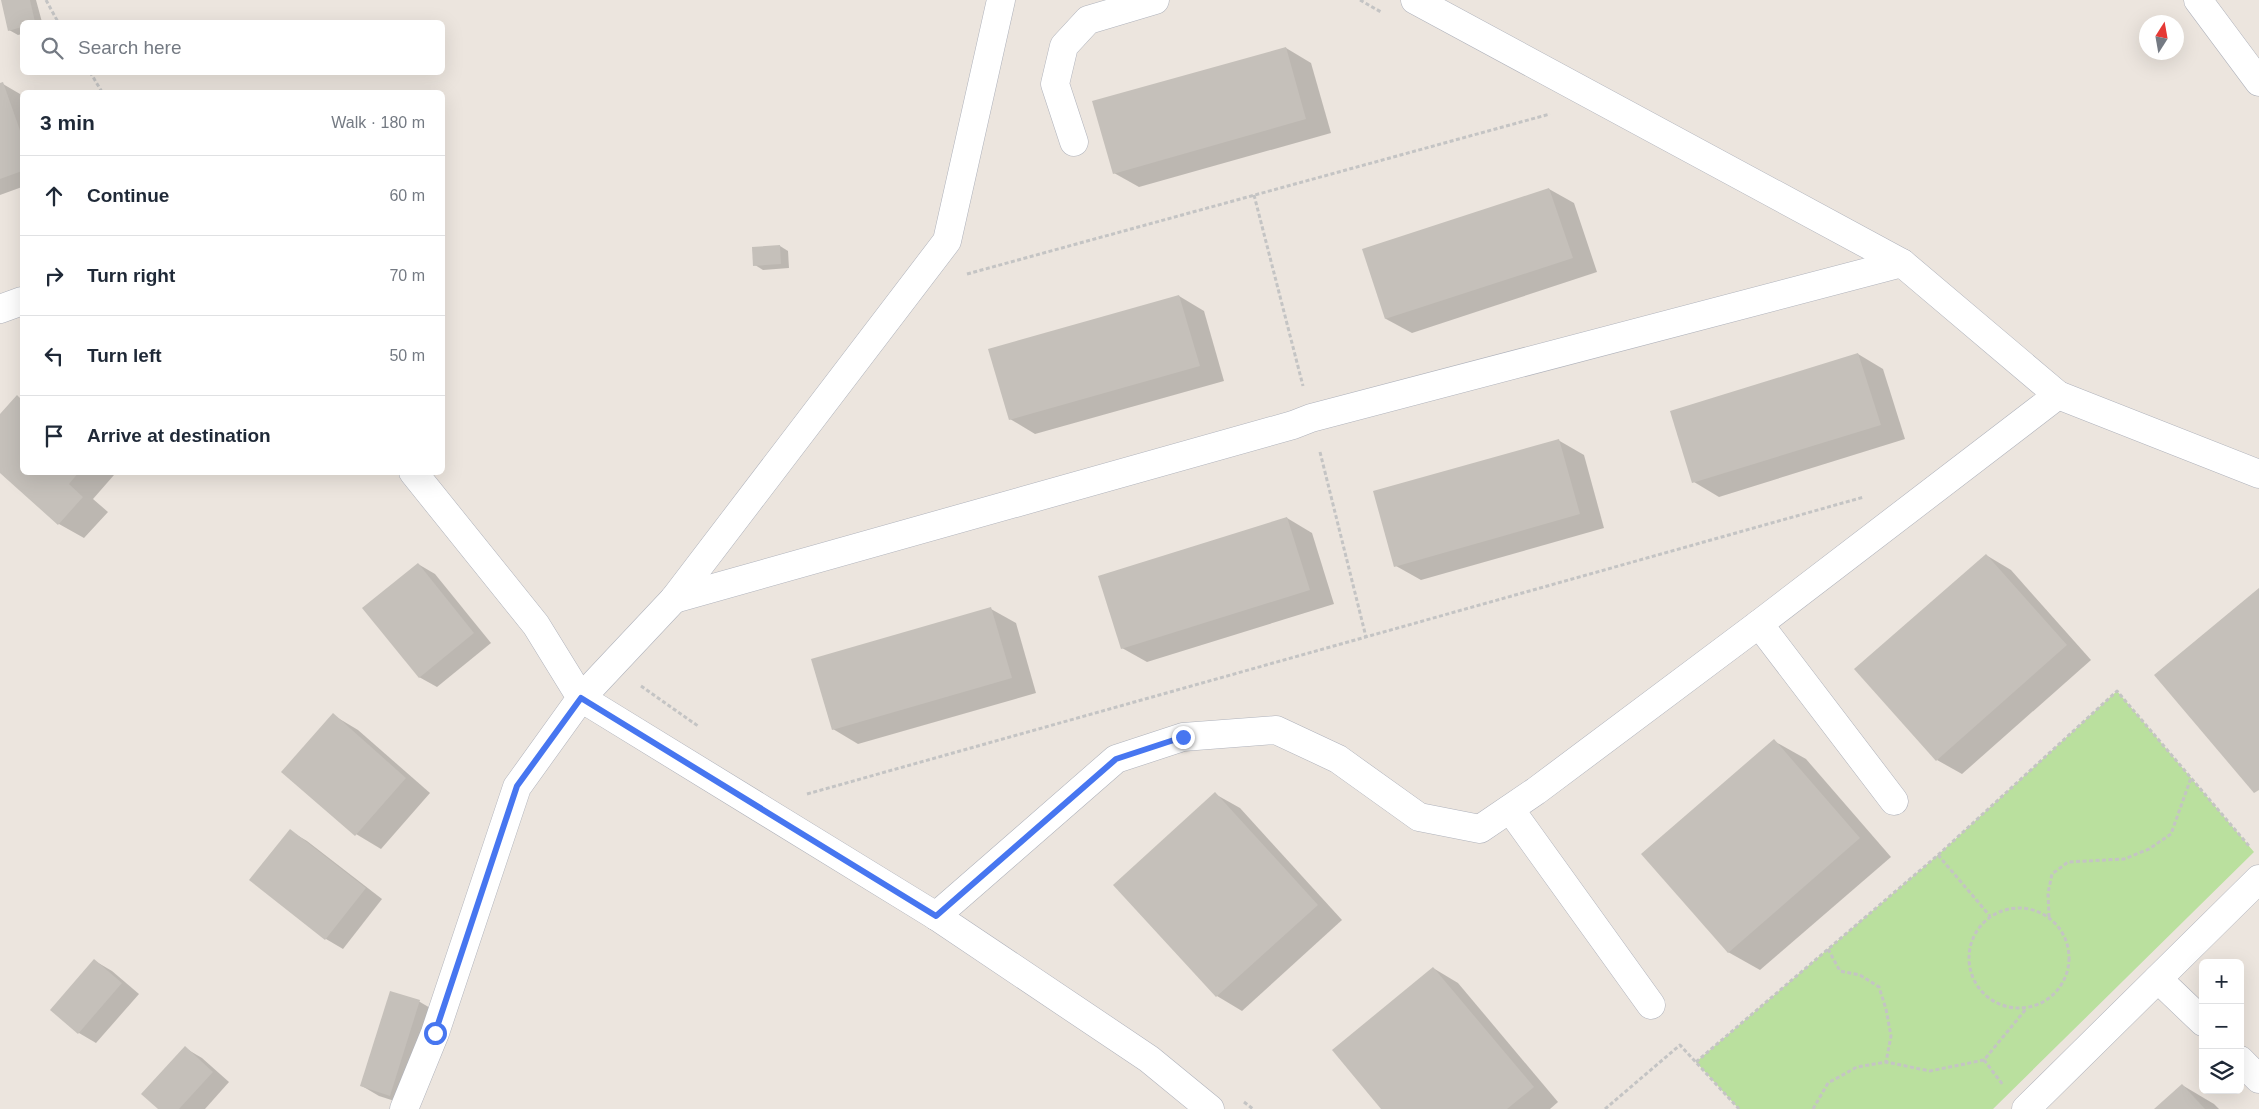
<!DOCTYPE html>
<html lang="en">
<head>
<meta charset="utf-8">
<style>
  :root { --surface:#fff; --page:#f2f2f3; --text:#1f2937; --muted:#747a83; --line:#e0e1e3 }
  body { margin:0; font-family:Arial,sans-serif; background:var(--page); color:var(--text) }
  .controls { position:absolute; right:15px; bottom:15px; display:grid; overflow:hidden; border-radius:8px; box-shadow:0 5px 20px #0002 }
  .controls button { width:45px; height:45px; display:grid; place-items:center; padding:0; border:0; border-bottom:1px solid var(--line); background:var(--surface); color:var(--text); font:25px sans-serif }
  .compass { position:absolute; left:2139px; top:15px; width:45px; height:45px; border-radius:50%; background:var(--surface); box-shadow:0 5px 20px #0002; rotate:11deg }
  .stop { position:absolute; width:15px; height:15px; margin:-11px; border:4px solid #4776f0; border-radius:50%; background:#fff }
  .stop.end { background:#4776f0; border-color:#fff; box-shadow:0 1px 5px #0008 }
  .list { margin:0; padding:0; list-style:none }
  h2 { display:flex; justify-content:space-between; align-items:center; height:65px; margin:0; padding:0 20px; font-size:21px }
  h2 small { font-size:16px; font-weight:400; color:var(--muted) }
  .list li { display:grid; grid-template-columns:32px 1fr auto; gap:15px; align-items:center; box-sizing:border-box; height:80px; padding:0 20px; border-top:1px solid var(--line) }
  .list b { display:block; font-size:19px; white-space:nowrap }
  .list em { font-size:16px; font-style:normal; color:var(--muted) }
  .icon { flex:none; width:28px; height:28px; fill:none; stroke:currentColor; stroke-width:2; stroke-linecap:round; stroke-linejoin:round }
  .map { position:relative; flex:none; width:2259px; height:1109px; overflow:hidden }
  .search { position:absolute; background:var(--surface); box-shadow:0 5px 20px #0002; left:20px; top:20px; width:425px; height:55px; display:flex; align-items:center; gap:12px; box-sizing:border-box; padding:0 18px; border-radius:8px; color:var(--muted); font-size:19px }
  .panel { position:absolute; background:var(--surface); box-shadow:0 5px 20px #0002; left:20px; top:90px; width:425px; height:385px; border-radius:8px }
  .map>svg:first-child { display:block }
  .green { fill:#bae09e }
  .shadow { fill:#0003 }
  .building { fill:#c5c0ba }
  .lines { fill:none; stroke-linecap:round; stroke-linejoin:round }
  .minor-casing { stroke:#afb2bb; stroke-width:29 }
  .path { stroke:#c4c4c4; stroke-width:3; stroke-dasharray:4 2.5; stroke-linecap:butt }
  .minor { stroke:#fff; stroke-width:28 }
  .route { stroke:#4776f0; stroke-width:6 }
</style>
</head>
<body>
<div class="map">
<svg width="2259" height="1109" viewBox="0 0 2259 1109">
  <rect width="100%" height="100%" fill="#ece5de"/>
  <path class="green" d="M2117,691L2254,852L1993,1109H1739L1696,1062L1938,855Z"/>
  <g class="shadow">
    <path d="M2,0H36L42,22H22V34L18,35L9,30Z"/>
    <path d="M1286,48L1311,63L1331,133L1139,187L1114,173Z"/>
    <path d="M3,84L20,94L22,101V187L0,195V85Z"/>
    <path d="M1549,189L1574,203L1597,272L1412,333L1386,319L1364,250Z"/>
    <path d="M780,246L788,251L789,268L763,270L755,265Z"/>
    <path d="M1179,296L1204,311L1224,381L1035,434L1010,419Z"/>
    <path d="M1858,354L1883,369L1905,439L1719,497L1694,482Z"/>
    <path d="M18,397L22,400V472H111L114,475L93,499L108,512L84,538L59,524L0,471V416Z"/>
    <path d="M1558,440L1584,455L1604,528L1421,580L1396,566Z"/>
    <path d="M1287,518L1312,533L1334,604L1147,662L1122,648Z"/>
    <path d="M1986,555L2011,570L2091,660L1962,774L1937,760Z"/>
    <path d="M418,564L435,574L491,643L437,687L419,677Z"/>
    <path d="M991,609L1016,623L1036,693L858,744L833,729Z"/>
    <path d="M333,715L358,730L430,793L381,849L356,834Z"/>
    <path d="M1774,741L1806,759L1891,857L1760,970L1728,952Z"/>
    <path d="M1215,794L1240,808L1342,920L1242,1011L1217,996Z"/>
    <path d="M290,831L307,841L382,899L343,949L326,939L251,880Z"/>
    <path d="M95,961L112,971L139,994L96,1043L79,1033L52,1010Z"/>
    <path d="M1433,968L1458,983L1558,1102L1550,1109H1382Z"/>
    <path d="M391,992L420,1002L437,1012L407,1105L379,1096L362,1086Z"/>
    <path d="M185,1048L202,1058L229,1082L205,1109H160Z"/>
    <path d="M2182,1085L2214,1104L2219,1109H2156Z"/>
  </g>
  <g class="building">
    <path d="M1,0H30L35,22H22V27L8,31Z"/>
    <path d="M1286,47L1306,119L1113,174L1092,101Z"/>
    <path d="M3,82L22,136V171L0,179V83Z"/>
    <path d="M1549,188L1573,258L1385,319L1362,249Z"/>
    <path d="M780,245L781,264L753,266L752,247Z"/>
    <path d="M1179,295L1200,366L1009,420L988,349Z"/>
    <path d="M1858,353L1881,425L1692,483L1670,411Z"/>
    <path d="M17,395L22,400V472H79L69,484L83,497L58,525L0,473V414Z"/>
    <path d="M1559,439L1580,514L1394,567L1373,491Z"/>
    <path d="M1287,517L1310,590L1121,649L1098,576Z"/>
    <path d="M1986,554L2067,645L1936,761L1854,669Z"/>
    <path d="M418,563L474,633L419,678L362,608Z"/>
    <path d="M2259,588V790L2254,793L2154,675Z"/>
    <path d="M991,607L1012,678L832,730L811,659Z"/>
    <path d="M333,713L406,778L355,836L281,772Z"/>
    <path d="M1774,739L1860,838L1728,953L1641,854Z"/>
    <path d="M1215,792L1318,905L1216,997L1113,885Z"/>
    <path d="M290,829L366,888L325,940L249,880Z"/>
    <path d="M94,959L122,983L78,1034L50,1010Z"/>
    <path d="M1433,967L1534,1087L1507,1109H1381L1332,1050Z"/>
    <path d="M390,991L420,1000L390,1096L360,1086Z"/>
    <path d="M185,1046L213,1072L179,1109H158L141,1094Z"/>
    <path d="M2182,1084L2205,1109H2154Z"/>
  </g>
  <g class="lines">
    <defs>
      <g id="minor">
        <path d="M1001,0L947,241L674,599L581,698L936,916L1149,1059L1210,1109"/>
        <path d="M1415,0L1902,263L2058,395L2259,474"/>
        <path d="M2198,0L2259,82"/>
        <path d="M1074,142L1055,84L1064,46L1088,20L1155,0"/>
        <path d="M0,309L22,301"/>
        <path d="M674,599L1293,425L1311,418L1902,263"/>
        <path d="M1759,624L1894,801"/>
        <path d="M1510,809L1651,1005"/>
        <path d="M936,916L1116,759L1183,737L1276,730L1338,759L1419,817L1480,829L1536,791L1759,624L2058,395"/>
        <path d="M2158,979L2203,1022"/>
        <path d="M2240,1060L2259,1079"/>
        <path d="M404,1109L435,1033L517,787L581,698L536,625L413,472"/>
        <path d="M2026,1109L2259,879"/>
      </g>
    </defs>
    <use href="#minor" class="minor-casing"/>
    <g class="path">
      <path d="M46,0L58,22"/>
      <path d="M1360,0L1381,12"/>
      <path d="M90,72L102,92"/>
      <path d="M1254,195L1303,386"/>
      <path d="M967,274L1550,114"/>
      <path d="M1320,452L1366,637"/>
      <path d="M641,686L698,726"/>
      <path d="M807,794L1864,497"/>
      <path d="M1938,855L1990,916"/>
      <circle cx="2019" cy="958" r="50"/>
      <path d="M2049,917L2048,893L2052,874L2068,862L2124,859L2149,849L2171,834L2191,778"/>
      <path d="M1828,949L1840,971L1860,975L1879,987L1886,1009L1891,1036L1886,1062"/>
      <path d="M1984,1060L2003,1085"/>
      <path d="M1696,1062L1938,855L2117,691L2249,846"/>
      <path d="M1244,1102L1253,1109"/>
      <path d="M1605,1109L1680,1045L1739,1109"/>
      <path d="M1813,1109L1828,1083L1857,1067L1886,1062L1930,1071L1984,1060L2026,1009"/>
    </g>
    <use href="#minor" class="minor"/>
  </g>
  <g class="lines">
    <path class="route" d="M435,1033L517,786L581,698L936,916L1116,759L1183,737"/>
  </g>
</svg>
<div class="controls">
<button>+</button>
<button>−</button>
<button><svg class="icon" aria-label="layers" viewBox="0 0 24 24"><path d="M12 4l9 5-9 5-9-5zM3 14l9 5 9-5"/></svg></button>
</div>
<svg class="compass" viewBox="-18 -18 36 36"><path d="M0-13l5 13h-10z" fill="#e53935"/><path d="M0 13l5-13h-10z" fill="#747a83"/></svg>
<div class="stop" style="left:435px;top:1033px"></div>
<div class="stop end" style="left:1183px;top:737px"></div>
<div class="search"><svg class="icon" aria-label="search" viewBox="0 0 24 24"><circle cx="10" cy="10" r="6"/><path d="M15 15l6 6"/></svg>Search here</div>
<section class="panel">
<h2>3 min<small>Walk · 180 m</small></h2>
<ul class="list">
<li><svg class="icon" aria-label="ahead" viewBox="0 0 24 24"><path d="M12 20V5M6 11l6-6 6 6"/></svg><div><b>Continue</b></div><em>60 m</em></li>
<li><svg class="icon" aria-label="right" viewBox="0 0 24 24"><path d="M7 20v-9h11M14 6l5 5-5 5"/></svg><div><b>Turn right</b></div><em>70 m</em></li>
<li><svg class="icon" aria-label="left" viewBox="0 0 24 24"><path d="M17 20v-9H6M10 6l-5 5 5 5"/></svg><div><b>Turn left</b></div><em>50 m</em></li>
<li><svg class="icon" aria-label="arrive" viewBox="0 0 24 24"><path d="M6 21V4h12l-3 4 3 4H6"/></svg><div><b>Arrive at destination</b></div></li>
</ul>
</section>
</div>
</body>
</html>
